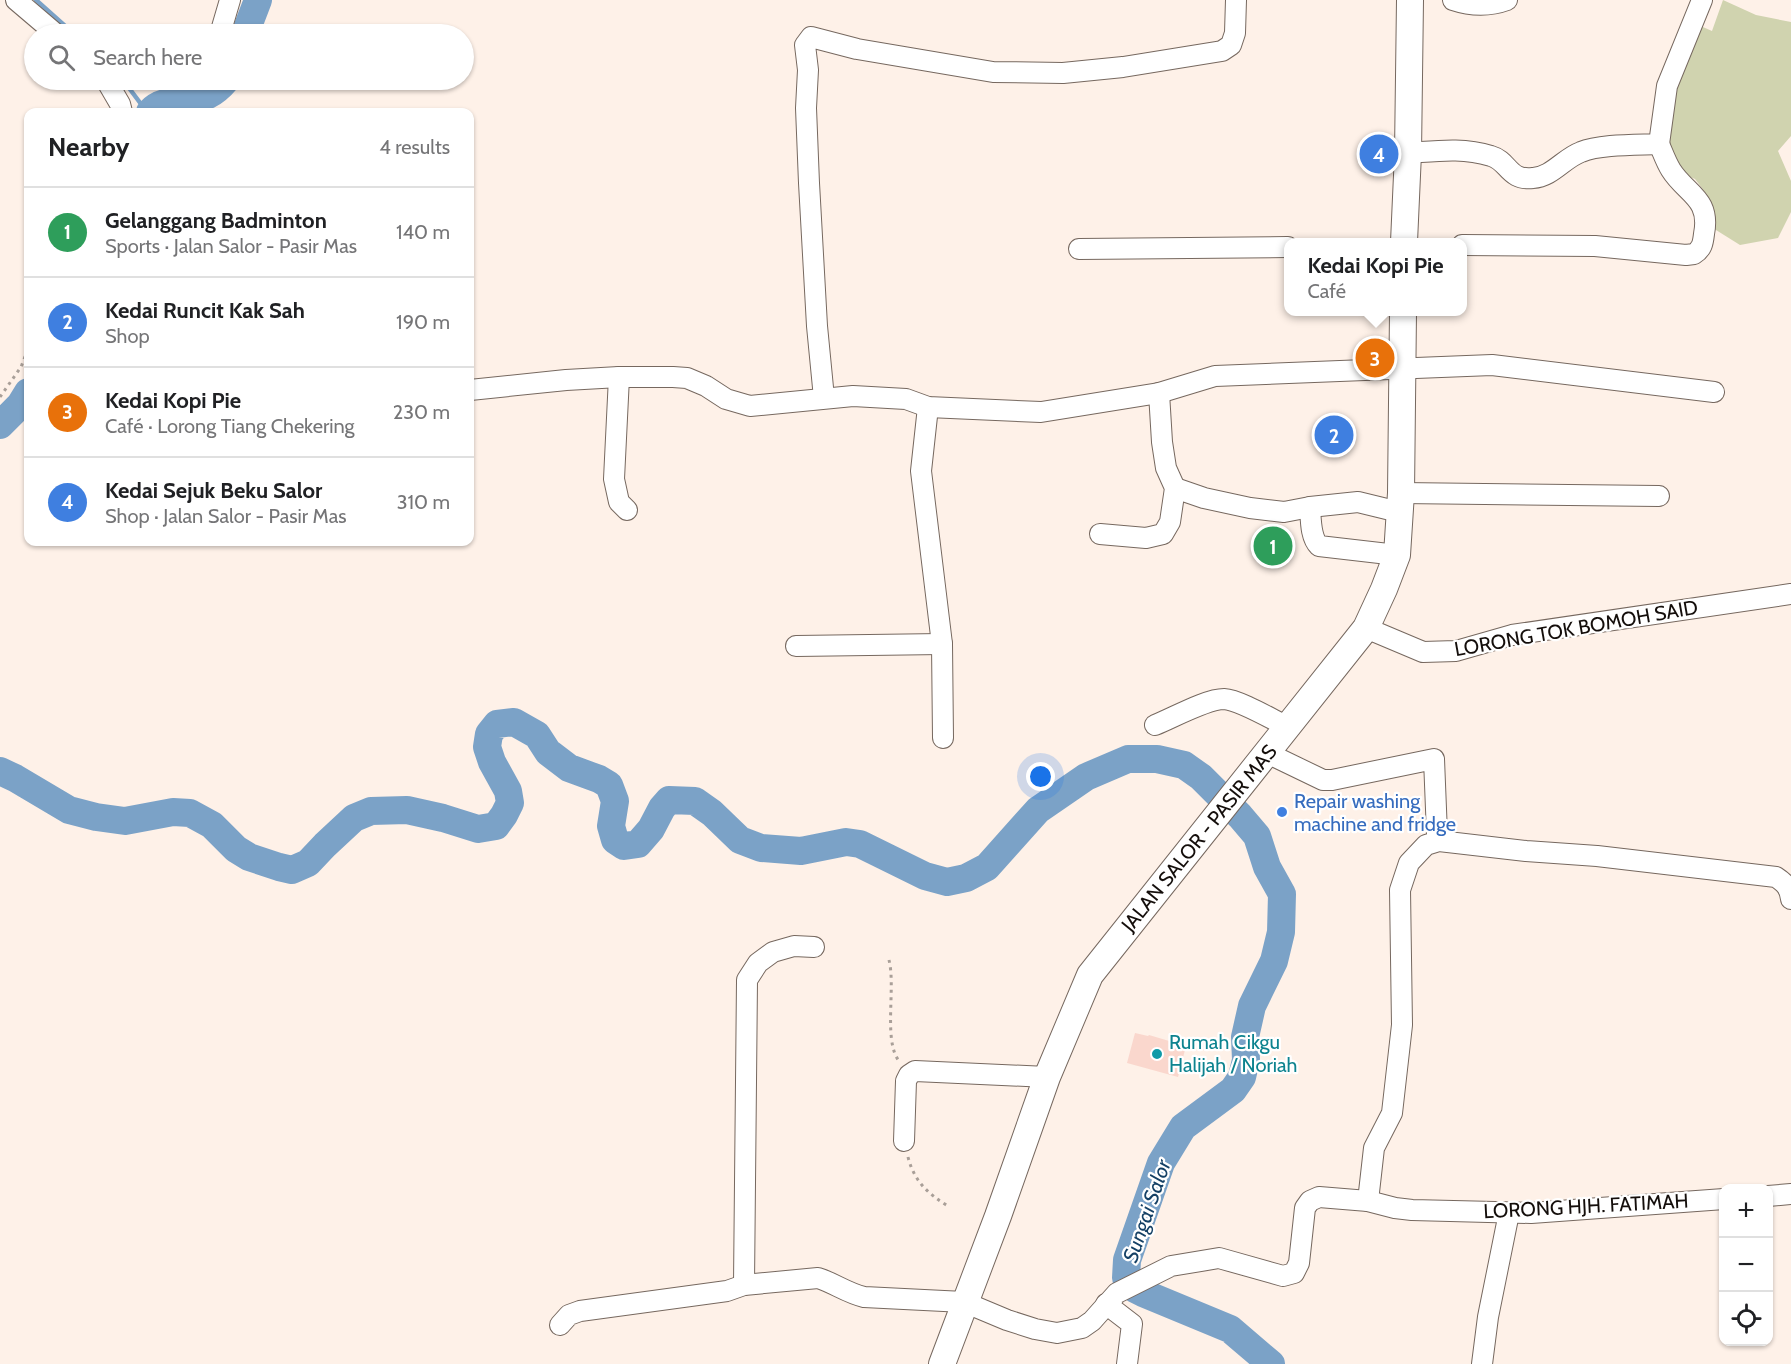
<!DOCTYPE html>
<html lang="en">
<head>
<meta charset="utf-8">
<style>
  :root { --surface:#fff; --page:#f2f2f2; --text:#202124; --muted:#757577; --line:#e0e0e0; --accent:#ea580c }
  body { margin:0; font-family:Cabin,sans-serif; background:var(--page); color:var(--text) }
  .controls { position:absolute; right:18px; bottom:18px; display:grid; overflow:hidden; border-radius:12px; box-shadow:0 2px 4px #0004 }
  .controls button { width:54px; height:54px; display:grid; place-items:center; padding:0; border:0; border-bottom:2px solid var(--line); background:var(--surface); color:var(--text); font:30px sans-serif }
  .you { position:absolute; left:1041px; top:777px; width:21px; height:21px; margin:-15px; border:4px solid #fff; border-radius:50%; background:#1a73e8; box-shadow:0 0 0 9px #1a73e833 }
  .badge { display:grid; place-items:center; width:39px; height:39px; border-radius:50%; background:var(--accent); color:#fff; font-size:20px; font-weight:700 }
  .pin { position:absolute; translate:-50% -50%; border:3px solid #fff; box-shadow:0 2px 6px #0006 }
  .popup { position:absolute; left:1284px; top:238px; width:183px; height:78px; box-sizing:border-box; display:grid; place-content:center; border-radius:12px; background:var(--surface); filter:drop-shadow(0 2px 4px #0005); font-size:20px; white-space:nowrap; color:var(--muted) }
  .popup b { font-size:22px; color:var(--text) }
  .popup::after { content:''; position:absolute; left:50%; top:100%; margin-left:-12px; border:12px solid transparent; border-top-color:var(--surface) }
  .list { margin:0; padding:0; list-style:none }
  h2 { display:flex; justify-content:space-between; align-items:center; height:78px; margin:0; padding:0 24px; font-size:26px }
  h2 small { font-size:20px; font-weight:400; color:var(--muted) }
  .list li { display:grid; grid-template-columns:39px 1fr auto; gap:18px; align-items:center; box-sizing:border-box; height:90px; padding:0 24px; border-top:2px solid var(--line) }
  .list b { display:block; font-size:22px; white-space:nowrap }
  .list p { margin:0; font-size:20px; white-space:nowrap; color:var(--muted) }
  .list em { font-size:20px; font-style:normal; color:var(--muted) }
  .icon { flex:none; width:33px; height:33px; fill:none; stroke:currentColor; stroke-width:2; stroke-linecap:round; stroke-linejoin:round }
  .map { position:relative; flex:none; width:1791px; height:1364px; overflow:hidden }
  .search { position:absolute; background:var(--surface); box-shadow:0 2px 4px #0004; left:24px; top:24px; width:450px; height:66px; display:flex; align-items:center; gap:15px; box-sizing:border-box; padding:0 21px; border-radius:33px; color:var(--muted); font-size:22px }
  .panel { position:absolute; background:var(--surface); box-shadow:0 2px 4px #0004; left:24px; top:108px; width:450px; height:438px; border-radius:12px }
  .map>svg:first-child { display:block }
  .green { fill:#d0d3af }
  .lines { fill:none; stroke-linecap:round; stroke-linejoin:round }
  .stream { stroke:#7ba2c7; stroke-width:4.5 }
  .river { stroke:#7ba2c7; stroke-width:28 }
  .building { fill:#fad7cd }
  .minor-casing { stroke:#76685f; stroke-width:22 }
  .major-casing { stroke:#76685f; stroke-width:28 }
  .path { stroke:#a99f98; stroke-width:3; stroke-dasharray:3 4.5; stroke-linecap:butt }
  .minor { stroke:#fff; stroke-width:20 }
  .major { stroke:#fff; stroke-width:26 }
  .shop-dot { fill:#3f7fe0; stroke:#fff; stroke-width:2 }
  .culture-dot { fill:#0f9aa8; stroke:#fff; stroke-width:2 }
  .labels { text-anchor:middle; stroke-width:4.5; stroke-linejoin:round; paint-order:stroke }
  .street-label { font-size:20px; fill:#140e0b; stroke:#fff }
  .shop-label { font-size:20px; fill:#366cbe; stroke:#fff; text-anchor:start }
  .culture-label { font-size:20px; fill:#0d838f; stroke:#fff; text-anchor:start }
  .water-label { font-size:21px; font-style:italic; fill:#144065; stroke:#fff }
</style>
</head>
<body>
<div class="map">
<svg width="1791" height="1364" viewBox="0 0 1791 1364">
  <rect width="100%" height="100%" fill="#fef1e8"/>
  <path class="green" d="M1723,0L1756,15L1791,22V136L1778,151L1791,181V212L1778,238L1740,245L1708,225V205L1705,192L1695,179L1679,172L1669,155L1667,111L1696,24L1712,31Z"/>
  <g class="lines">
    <g class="stream">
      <path d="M36,0L74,34"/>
      <path d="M123,80L147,112"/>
    </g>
    <g class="river">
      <path d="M245,34L258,0"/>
      <path d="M150,112C164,96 190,103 208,95C216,91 221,86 226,80"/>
      <path d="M0,425L20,405L28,392"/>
      <path d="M0,771L15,778L69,810L96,817L125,821L173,812L190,813L212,825L236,849L249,857L279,867L292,870L308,863L325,845L354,818L371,811L407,810L443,818L478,829L496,826L504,815L510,803L508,791L492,762L487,747L489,734L497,724L514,722L537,735L548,752L569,768L599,779L609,785L615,801L611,826L615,840L624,846L638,844L651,829L662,808L669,800L695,801L712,813L740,840L761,848L801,851L846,842L860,844L925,876L947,882L966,878L987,867L1038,810L1086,777L1128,759H1157L1184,765L1201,777L1240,816L1257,836L1267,867L1282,894L1281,932L1274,961L1252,1006L1245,1037L1246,1060L1242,1077L1233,1090L1183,1127L1161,1163L1127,1260L1126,1278L1135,1289L1143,1293L1230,1329L1271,1364"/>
    </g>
  </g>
  <path class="building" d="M1135,1033L1148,1036L1149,1035L1186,1046L1178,1077L1127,1063Z"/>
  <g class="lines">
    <defs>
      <g id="minor">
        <path d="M16,0L56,34"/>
        <path d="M1453,0C1471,6 1488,7 1507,0"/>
        <path d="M220,34L230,0"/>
        <path d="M106,80L120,104L122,112"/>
        <path d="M1408,153C1437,151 1462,147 1491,156C1509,161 1508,181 1533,178C1552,177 1564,158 1581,152C1600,144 1638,145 1659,144L1667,86L1702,0"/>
        <path d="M1462,245L1595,246L1686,255L1694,254C1702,249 1703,243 1704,234C1711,198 1686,194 1671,170C1666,162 1663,153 1659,144"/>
        <path d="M1079,249L1288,247"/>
        <path d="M619,377L614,479L619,502L627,510"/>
        <path d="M470,390L566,380L619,377H673L687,378L706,386L726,399L750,406L853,396L906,399L928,407L1041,412L1159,393L1215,376L1492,365L1714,392"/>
        <path d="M824,398L817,326L809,183L806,108L808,70L805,45L811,37L857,49L993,72L1063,73L1123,67L1222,51L1231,45L1235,33L1236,0"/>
        <path d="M928,407L921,471L942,644L943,738"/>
        <path d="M1175,488L1204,498L1250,508L1284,512L1310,507L1358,502L1399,512"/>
        <path d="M1401,493L1659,496"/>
        <path d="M1310,507C1311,519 1310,537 1319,546L1397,555"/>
        <path d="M1100,534L1146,538L1163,534L1170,522L1175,488L1166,468L1162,442L1159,393"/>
        <path d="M1366,628L1423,652L1456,651L1512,635L1791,594"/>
        <path d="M796,646L942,644"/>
        <path d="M1155,725C1173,718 1206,699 1224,699C1240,700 1273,720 1288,727"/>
        <path d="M1267,753L1323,780H1332L1434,759L1437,834L1439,841"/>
        <path d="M904,1141L906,1081L909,1075L915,1071L1047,1077"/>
        <path d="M1768,1196L1791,1194"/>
        <path d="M1368,1201L1374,1148L1392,1113L1402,1025L1400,890L1409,863L1426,845L1439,841L1526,851L1597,856L1776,877C1785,883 1790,888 1791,899"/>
        <path d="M744,1285L747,980L758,963L773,952L794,946L814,947"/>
        <path d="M1106,1304L1132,1324L1127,1364"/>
        <path d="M560,1325L569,1315L580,1311L727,1291L744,1285L818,1278C834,1283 847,1293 864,1297L964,1302L1007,1320L1035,1329L1057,1333L1082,1328L1092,1321L1117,1293L1171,1266L1219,1258L1283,1276L1294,1273L1299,1263L1305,1208L1310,1201L1319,1197L1368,1201L1395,1208L1412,1210L1531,1213L1724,1199"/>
        <path d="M1482,1364L1488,1317L1509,1213"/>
      </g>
      <g id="major">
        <path d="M1404,242L1408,153L1410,0"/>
        <path d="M942,1364L998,1216L1047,1077L1090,975L1366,628L1384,589L1397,555L1401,493L1403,312"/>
      </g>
    </defs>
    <use href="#minor" class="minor-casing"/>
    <use href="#major" class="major-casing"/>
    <g class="path">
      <path d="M0,397L21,367L28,349"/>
      <path d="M889,960C896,988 883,1040 899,1061"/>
      <path d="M908,1157C914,1181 928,1194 948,1206"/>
    </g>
    <use href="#minor" class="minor"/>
    <use href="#major" class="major"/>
  </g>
  <circle class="shop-dot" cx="1282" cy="812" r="6"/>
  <circle class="culture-dot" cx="1157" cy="1054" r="6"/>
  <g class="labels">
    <g class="street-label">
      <text transform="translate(1576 628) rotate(-10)" y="7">LORONG TOK BOMOH SAID</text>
      <text transform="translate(1199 838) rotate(-51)" y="7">JALAN SALOR - PASIR MAS</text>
      <text transform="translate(1586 1206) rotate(-3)" y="7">LORONG HJH. FATIMAH</text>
    </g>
    <g class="shop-label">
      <text x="1294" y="808">Repair washing<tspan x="1294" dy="23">machine and fridge</tspan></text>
    </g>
    <g class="culture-label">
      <text x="1169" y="1049">Rumah Cikgu<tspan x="1169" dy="23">Halijah / Noriah</tspan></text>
    </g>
    <g class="water-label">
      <text transform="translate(1147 1211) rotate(-71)" y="7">Sungai Salor</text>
    </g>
  </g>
</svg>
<div class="controls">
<button>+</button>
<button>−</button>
<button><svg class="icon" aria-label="locate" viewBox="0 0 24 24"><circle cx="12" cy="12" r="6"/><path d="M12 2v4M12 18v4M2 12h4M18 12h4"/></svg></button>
</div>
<div class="you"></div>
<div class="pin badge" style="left:1273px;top:546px;background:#2e9e5b">1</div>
<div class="pin badge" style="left:1334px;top:435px;background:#3f7fe0">2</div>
<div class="pin badge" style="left:1375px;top:358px;background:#e8710a">3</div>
<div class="popup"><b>Kedai Kopi Pie</b>Café</div>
<div class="pin badge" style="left:1379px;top:154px;background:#3f7fe0">4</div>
<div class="search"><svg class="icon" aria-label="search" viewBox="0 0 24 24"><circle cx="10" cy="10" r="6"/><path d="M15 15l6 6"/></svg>Search here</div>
<section class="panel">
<h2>Nearby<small>4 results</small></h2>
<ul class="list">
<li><span class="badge" style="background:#2e9e5b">1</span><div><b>Gelanggang Badminton</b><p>Sports · Jalan Salor - Pasir Mas</p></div><em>140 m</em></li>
<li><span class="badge" style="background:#3f7fe0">2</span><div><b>Kedai Runcit Kak Sah</b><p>Shop</p></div><em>190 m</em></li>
<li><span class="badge" style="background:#e8710a">3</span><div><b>Kedai Kopi Pie</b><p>Café · Lorong Tiang Chekering</p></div><em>230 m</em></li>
<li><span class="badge" style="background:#3f7fe0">4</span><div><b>Kedai Sejuk Beku Salor</b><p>Shop · Jalan Salor - Pasir Mas</p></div><em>310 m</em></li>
</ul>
</section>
</div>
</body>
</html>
